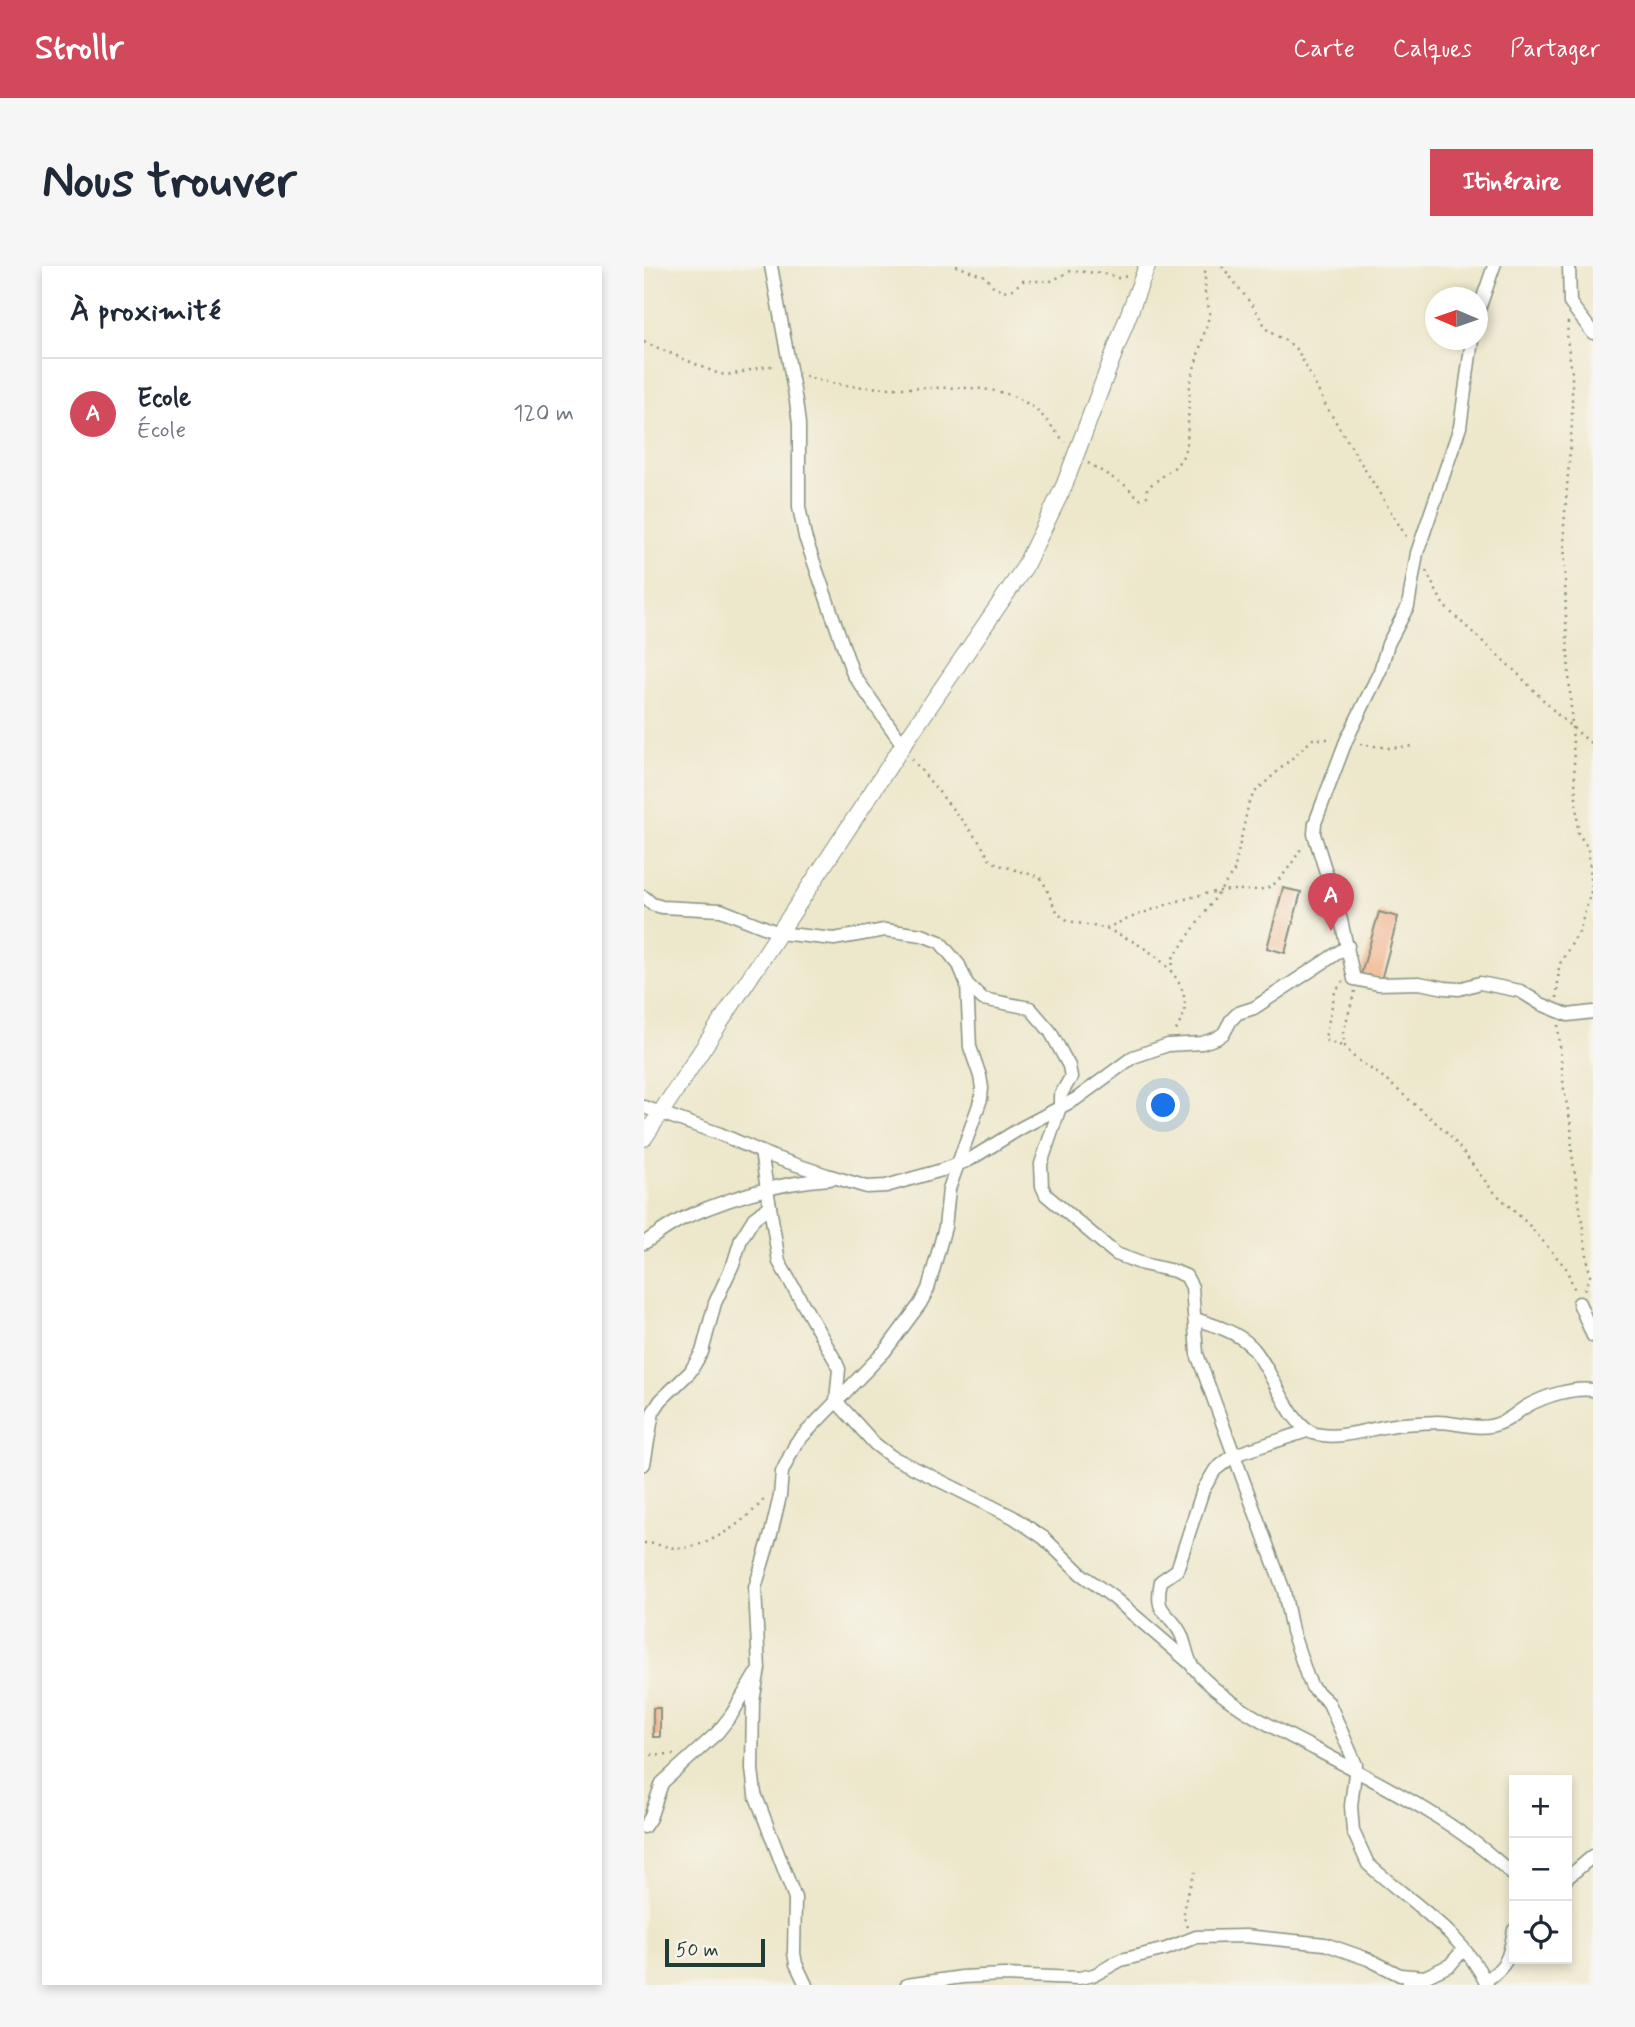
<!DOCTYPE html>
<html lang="fr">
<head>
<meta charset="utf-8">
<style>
  :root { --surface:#fff; --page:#f6f6f7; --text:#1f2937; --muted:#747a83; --line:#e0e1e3; --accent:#d1495b }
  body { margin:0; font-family:Mynerve,sans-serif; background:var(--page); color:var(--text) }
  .controls { position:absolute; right:21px; bottom:21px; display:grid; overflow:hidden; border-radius:0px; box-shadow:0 4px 10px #0003 }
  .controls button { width:63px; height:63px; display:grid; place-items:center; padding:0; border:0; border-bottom:2px solid var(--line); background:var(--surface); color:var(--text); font:35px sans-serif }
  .compass { position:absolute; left:781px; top:21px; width:63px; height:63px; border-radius:50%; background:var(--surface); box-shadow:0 4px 10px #0003; rotate:272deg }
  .scale { position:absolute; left:21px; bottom:18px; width:100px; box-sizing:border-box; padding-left:7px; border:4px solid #1f3d34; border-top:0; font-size:19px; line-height:24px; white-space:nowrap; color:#1f3d34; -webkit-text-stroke:5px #f7f3e8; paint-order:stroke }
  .you { position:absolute; left:520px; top:840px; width:24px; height:24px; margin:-18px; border:5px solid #fff; border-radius:50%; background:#1a73e8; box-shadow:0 0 0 10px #1a73e833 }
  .badge { display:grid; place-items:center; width:46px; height:46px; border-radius:50%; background:var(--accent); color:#fff; font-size:23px; font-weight:700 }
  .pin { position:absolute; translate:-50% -58px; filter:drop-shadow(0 2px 4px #0008) }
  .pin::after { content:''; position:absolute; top:37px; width:24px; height:21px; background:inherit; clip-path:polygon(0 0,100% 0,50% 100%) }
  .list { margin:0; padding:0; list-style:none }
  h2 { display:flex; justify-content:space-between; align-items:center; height:91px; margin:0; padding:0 28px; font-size:30px }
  h2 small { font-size:23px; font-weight:400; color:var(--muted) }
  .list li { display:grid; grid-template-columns:46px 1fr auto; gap:21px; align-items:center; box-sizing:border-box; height:112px; padding:0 28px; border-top:2px solid var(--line) }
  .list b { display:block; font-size:26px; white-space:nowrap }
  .list p { margin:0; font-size:23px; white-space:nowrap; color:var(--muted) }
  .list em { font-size:23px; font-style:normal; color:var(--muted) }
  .icon { flex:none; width:38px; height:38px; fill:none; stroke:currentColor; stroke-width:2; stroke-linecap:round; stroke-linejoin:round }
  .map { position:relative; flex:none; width:949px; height:1719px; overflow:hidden; border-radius:0px }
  header { display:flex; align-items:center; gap:42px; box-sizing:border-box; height:98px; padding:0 35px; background:var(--accent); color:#fff }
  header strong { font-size:33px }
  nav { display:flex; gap:38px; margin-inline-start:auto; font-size:24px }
  .intro { display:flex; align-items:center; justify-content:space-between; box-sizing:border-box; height:168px; padding:0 42px }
  h1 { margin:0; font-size:49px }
  .button { padding:18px 32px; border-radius:0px; background:var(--accent); color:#fff; font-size:24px; font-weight:700 }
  main { display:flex; gap:42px; padding:0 42px }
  aside { flex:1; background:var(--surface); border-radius:0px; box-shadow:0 4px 10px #0003 }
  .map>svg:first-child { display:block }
  .building { fill:#f1ab82 }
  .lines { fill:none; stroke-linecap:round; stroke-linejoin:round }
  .street-casing { stroke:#869280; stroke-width:15 }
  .secondary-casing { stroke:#869280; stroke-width:18 }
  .path { stroke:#869280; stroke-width:2.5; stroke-dasharray:2 5; stroke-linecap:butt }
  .street { stroke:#fff; stroke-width:12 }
  .secondary { stroke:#fff; stroke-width:16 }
</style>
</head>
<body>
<header>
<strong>Strollr</strong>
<nav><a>Carte</a><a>Calques</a><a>Partager</a></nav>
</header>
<div class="intro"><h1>Nous trouver</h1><a class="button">Itinéraire</a></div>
<main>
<aside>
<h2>À proximité<small></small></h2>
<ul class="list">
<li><span class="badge">A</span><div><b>Ecole</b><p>École</p></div><em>120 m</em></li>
</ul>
</aside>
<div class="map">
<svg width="949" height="1719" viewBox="0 0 949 1719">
  <rect width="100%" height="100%" fill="#f7f3e8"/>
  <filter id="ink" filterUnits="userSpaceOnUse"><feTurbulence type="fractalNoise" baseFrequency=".0143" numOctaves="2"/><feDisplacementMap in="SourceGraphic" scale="14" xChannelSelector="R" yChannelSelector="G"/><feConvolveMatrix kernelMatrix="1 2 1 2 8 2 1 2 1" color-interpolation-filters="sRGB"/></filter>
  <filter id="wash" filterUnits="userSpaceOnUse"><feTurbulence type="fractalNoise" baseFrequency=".00686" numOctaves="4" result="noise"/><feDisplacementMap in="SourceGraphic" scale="28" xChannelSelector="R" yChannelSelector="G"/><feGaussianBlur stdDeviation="1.57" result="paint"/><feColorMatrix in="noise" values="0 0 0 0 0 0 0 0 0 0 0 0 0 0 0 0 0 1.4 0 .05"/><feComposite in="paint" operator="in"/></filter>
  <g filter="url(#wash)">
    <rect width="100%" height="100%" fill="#ede7cb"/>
    <g id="blocks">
      <g class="building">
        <path d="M639,622L657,626L641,687L623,682Z"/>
        <path d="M735,646L754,651L737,714L717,708Z"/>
        <rect x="9" y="1442" width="7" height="29"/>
      </g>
    </g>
  </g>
  <g filter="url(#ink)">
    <use href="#blocks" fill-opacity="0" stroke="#869280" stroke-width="2"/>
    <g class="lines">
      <defs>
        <g id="street">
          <path d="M127,0L152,135L155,158V241L161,271L209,408L259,479"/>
          <path d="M925,0L926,37L949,67"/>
          <path d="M834,46L850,0"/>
          <path d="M828,74L816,161L773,287L764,340L744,378L736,405L702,475L671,557L670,568L697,654L710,713L734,718L775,717L801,722L815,723L836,717L876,725L897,738L924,749L949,746"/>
          <path d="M0,631L8,638L18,641L77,644L135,667L190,673L241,664L278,669L296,676L315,699L323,718L326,781L336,810L338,822L337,833L305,923L301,961L284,1023L276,1038L241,1085L152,1177L138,1206L136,1230L127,1268L111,1322L115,1403L109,1435L108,1503L111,1528L151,1632L150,1687L152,1698L162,1719"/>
          <path d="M323,718L339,733L386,742L406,765L425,800L427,811L416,830V841L397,898L398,920L402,929L472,988L499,998L530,1005L542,1010L548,1021L553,1088L640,1325L648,1365L663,1410L668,1421L685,1437L712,1499L707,1540L709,1565L724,1598C764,1635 820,1667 843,1719"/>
          <path d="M0,841L76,868L129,891L183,909L223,921L242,920L298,904L325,894L377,862L432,833L489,791L524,779L558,777L573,772L580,767L587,754L594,747L610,742L704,680"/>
          <path d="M117,886L135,996L191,1094L195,1103L192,1135L231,1178L248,1191L369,1251L400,1272L437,1308L470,1332L547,1398"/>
          <path d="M0,977C14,968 28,957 42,951C88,931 136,916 186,913"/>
          <path d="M935,1037L949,1070"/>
          <path d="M551,1053C570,1059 593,1066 607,1080C628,1101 645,1162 672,1168C697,1174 726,1162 751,1159C765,1157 779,1157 793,1156C814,1156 836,1166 856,1157C866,1154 874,1145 883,1140C901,1130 929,1121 949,1124"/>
          <path d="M663,1165L590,1189L571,1204L559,1224L533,1304L517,1315C510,1349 523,1343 536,1366C542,1377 542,1391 549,1401C579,1438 631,1462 673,1484C742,1521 813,1555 870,1610"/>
          <path d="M0,1198L9,1146L17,1134L46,1106L58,1086L71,1037L90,996L97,973L110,952L126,940"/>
          <path d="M0,1561L6,1552L18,1517L74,1466L88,1448L111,1409"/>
          <path d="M923,1612L949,1590"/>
          <path d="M841,1715C865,1699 865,1690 870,1664"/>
          <path d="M263,1719L318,1711L360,1709L435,1712L450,1709L477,1694L522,1683L552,1671L601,1670L681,1678L724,1693L756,1709L781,1711"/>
          <path d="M764,1719L806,1699L819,1684"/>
        </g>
        <path id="secondary" d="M0,872L259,479L380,302L420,220L503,0"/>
      </defs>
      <use href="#street" class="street-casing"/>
      <use href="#secondary" class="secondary-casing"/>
      <g class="path">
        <path d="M312,0L341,10L350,21L359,25L369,23L379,15H407L427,5L457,7L474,12L484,10"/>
        <path d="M578,0L611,43L624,65L644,76L654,85L682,140L763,272"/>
        <path d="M0,76L75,108C95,111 112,99 132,100"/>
        <path d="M161,110C197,123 242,122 279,122C313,122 354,118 384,138C399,147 409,163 421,176"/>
        <path d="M444,197L482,220L496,233L503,230V222L532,200L539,190L543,177L546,117L566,47L561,27V0"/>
        <path d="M782,305L800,340L873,407L915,450L949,479"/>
        <path d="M716,478L745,482L771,480"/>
        <path d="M268,493L337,578L345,593L355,599L396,611C404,622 407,639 416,649C424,658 450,659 462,663C493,675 538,700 541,737C542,747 535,758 531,767"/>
        <path d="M462,662C498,647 538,631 577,625C592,622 610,627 625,621C637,616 653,590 659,579"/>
        <path d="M528,706L529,692L590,605L605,536L611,526L669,473H689"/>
        <path d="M699,715L691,726L681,772L683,775L701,781"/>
        <path d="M711,725L699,767L701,781L711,792L740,812L805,868L848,924L884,958L922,1002L932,1027"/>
        <path d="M913,732L915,699L935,666L948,622L944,582L934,567L922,354L920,260L928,157V107L923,72L924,55"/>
        <path d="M914,759L920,824L927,859L928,888L946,1010L939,1026"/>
        <path d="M0,1277C13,1277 25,1283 38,1282C68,1280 103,1254 121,1232"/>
        <path d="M0,1489L32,1488"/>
        <path d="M543,1661C535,1643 545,1624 551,1606"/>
      </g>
      <use href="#street" class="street"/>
      <use href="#secondary" class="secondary"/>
    </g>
  </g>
</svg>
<div class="controls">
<button>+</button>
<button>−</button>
<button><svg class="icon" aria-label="locate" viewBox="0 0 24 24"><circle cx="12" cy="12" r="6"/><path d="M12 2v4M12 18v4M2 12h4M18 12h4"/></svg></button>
</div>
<svg class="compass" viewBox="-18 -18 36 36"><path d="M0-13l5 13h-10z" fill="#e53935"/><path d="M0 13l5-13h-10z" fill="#747a83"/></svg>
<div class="scale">50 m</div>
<div class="you"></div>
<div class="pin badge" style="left:687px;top:665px">A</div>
</div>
</main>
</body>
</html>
